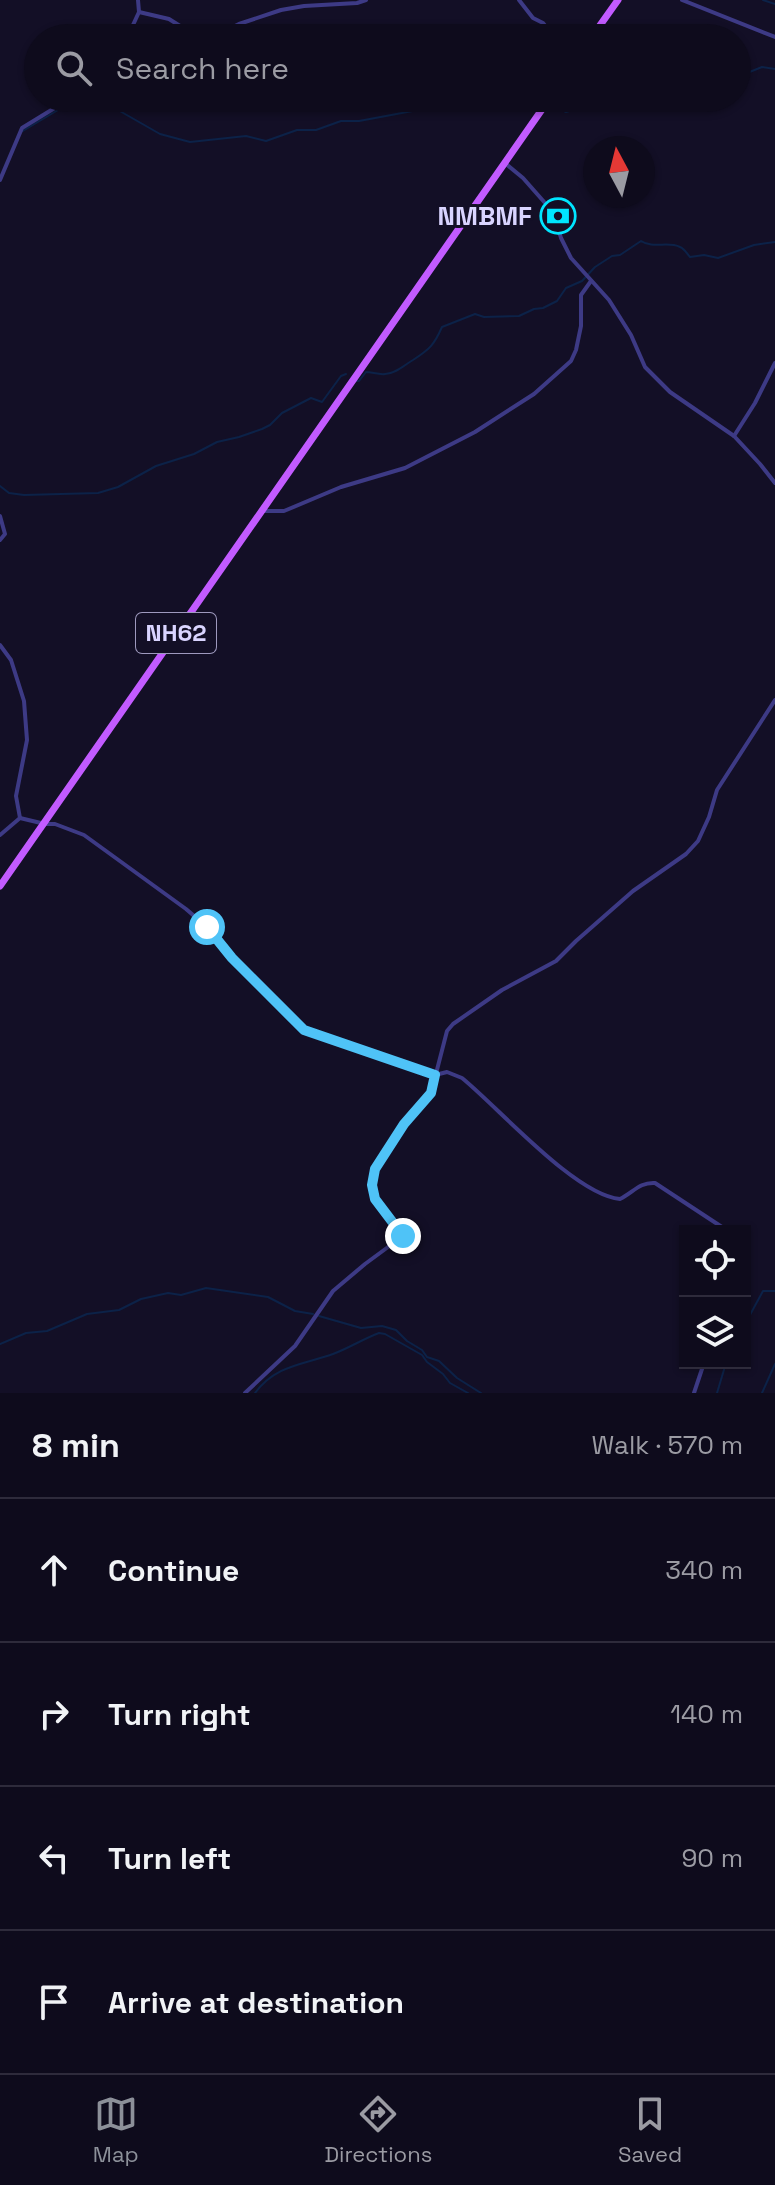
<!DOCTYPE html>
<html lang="en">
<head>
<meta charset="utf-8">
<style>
  :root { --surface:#0e0b1c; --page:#171425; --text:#f1f3f6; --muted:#9b9ba3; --line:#2e2b3b; --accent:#8c9099 }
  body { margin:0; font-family:"Space Grotesk",sans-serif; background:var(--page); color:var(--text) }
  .controls { position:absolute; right:24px; bottom:24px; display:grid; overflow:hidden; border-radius:0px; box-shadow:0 2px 6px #0004 }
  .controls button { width:72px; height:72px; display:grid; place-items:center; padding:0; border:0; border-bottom:2px solid var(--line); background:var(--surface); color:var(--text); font:40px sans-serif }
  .compass { position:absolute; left:583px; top:136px; width:72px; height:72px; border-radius:50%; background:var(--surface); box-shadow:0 2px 6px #0004; rotate:353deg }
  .stop { position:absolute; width:24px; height:24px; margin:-18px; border:6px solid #4fc3f7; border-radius:50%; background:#fff }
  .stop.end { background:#4fc3f7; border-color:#fff; box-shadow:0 2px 8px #0008 }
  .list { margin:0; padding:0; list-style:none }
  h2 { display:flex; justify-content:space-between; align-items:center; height:104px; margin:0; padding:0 32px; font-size:34px }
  h2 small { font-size:26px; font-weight:400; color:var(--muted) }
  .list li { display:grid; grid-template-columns:52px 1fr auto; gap:24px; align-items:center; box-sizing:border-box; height:144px; padding:0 32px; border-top:2px solid var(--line) }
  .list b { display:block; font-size:30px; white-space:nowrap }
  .list em { font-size:26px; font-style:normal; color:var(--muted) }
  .icon { flex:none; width:44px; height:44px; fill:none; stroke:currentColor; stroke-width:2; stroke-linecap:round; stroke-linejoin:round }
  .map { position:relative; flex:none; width:775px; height:1393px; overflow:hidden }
  .search { position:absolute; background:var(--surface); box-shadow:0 2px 6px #0004; left:24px; right:24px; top:24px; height:88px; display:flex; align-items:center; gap:20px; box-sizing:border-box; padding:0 28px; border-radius:44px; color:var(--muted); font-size:30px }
  .sheet { height:680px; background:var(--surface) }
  nav { display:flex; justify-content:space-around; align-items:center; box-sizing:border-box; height:112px; border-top:2px solid var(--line); background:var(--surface); font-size:22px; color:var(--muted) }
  nav a { display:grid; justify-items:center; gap:4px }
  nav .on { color:var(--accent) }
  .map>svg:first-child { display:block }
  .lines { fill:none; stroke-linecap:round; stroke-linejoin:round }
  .stream { stroke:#0c2248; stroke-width:2 }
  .minor { stroke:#3d3a85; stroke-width:4 }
  .primary { stroke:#c25bff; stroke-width:7 }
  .route { stroke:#4fc3f7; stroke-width:10 }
  .labels { text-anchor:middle; stroke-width:6; stroke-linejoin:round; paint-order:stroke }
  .shield { fill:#130f26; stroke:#9e99be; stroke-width:2 }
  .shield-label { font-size:24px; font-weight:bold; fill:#d9d4ff }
  .poi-label { font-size:26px; font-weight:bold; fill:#d9d4ff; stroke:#130f26; text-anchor:end }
</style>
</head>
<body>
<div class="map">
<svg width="775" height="1393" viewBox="0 0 775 1393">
  <rect width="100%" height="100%" fill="#130f26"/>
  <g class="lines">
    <g class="stream">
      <path d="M763,0L775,4"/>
      <path d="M737,77L762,67L775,69"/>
      <path d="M88,98L95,103L118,110L160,134L190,142L246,136L266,141L297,130H316L341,121H359L418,110L536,104"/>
      <path d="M555,106L566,112L616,98"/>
      <path d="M21,132L78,98"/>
      <path d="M356,381H359L366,372C372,372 379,375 385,374C397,373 404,365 413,360C430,349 434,345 442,327L475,314L484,317L519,316L534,309L543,308L557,301L566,288L582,281L595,267L612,256L620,255L641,241C653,249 668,241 680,247C685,249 687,254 690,257L704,255L718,258L754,245L775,242"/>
      <path d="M0,486L9,493L24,495L98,493L118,487L156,466L194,454L217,442L239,437L262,429L270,425L282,413L311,398L322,402L341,376L346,374"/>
      <path d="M319,1316L361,1328L382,1326L396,1330L407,1341L422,1350L427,1357L439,1361L457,1378L481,1393"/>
      <path d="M745,1324L763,1291H775"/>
      <path d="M0,1344L26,1333L47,1331L87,1314L119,1310L141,1299L168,1293L181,1295L206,1288L268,1297L295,1311L313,1314"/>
      <path d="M255,1393C276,1365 302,1365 333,1354C349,1348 363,1339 379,1333L385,1334L422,1355L427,1362L443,1374L450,1383L468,1393"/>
      <path d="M717,1393L726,1363"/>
      <path d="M762,1393L775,1364"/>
    </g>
    <g class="minor">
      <path d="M519,0L533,18L543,23L555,38"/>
      <path d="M682,0L775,37"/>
      <path d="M139,12L169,19L196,36L203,38L219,34L239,24L281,10L304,6L357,3L366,0"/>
      <path d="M127,38L139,12L138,0"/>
      <path d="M506,164L523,178L553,212L561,238L571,258L609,300L631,335L645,367L670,392L734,436L760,464L775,483"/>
      <path d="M0,180L22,128L71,98"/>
      <path d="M734,436L755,403L775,363"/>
      <path d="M263,511H284L341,487L405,468L475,432L534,394L571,361L576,350L581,326V295L591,281"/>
      <path d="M0,516L5,534L0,540"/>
      <path d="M0,645L11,660L24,701L27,740L16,796L20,818"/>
      <path d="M0,835L20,818L45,824H55L84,835L186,909L207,927L232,958L304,1030L435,1075L447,1072L462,1078C499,1108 575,1195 620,1199C633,1193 639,1182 655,1183L728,1231"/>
      <path d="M245,1393L295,1346L333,1291L365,1264L403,1236L375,1199L372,1185L375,1169L404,1124L431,1093L447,1031L453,1024L502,990L556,961L576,941L633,891L686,854L698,841L709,817L717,790L775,700"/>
      <path d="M694,1393L704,1363"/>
    </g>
    <g class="primary">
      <path d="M591,38L618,0"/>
      <path d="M0,886L550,98"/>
    </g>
  </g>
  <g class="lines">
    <path class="route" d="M207,927L232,958L304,1030L435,1075L431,1093L404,1124L375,1169L372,1185L375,1199L403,1236"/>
  </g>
  <defs>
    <symbol id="bank-ring" viewBox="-11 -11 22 22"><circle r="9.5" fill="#130f26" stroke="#00e5ff" stroke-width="1.5"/><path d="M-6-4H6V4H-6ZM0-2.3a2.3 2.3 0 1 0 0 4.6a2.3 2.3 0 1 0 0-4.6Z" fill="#00e5ff"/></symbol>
  </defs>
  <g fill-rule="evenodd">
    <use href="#bank-ring" x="538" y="196" width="40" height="40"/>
  </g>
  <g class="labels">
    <rect class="shield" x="136" y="613" width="80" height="40" rx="6"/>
    <g class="shield-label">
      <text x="176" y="641">NH62</text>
    </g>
    <g class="poi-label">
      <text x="532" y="225">NMBMF</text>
    </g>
  </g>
</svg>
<div class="controls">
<button><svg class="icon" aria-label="locate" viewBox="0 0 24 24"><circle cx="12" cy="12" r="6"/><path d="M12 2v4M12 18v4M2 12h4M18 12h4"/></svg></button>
<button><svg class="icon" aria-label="layers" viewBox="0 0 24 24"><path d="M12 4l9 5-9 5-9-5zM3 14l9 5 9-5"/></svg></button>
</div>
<svg class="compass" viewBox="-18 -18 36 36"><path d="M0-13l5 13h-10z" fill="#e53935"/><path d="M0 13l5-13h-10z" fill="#9b9ba3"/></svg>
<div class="stop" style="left:207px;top:927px"></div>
<div class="stop end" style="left:403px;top:1236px"></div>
<div class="search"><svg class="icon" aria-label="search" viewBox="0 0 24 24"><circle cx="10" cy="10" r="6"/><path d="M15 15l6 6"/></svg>Search here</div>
</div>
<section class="sheet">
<h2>8 min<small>Walk · 570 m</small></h2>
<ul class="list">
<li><svg class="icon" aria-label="ahead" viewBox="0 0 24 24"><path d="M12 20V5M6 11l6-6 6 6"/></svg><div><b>Continue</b></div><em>340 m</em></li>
<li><svg class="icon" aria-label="right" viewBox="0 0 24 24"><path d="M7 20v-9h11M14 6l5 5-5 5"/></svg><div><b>Turn right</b></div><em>140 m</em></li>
<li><svg class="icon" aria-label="left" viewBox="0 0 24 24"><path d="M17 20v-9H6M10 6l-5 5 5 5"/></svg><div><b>Turn left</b></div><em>90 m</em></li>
<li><svg class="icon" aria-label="arrive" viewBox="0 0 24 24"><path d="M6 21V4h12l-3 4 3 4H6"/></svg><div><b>Arrive at destination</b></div></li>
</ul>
</section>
<nav>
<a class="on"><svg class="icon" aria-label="map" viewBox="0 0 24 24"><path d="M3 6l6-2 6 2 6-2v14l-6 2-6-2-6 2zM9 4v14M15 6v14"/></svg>Map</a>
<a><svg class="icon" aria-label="directions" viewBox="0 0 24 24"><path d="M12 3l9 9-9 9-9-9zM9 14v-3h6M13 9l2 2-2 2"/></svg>Directions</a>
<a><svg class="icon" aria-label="saved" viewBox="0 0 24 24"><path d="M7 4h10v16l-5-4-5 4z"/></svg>Saved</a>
</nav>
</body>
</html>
